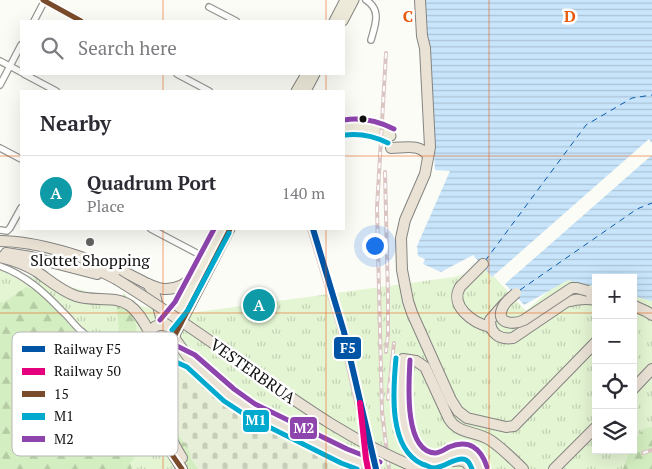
<!DOCTYPE html>
<html lang="en">
<head>
<meta charset="utf-8">
<style>
  :root { --surface:#fff; --page:#f7f7f7; --text:#2b2b33; --muted:#7c7c81; --line:#e1e1e2; --accent:#0f766e }
  body { margin:0; font-family:"PT Serif",serif; background:var(--page); color:var(--text) }
  .controls { position:absolute; right:15px; bottom:15px; display:grid; overflow:hidden; border-radius:0px; box-shadow:0 5px 20px #0002 }
  .controls button { width:45px; height:45px; display:grid; place-items:center; padding:0; border:0; border-bottom:1px solid var(--line); background:var(--surface); color:var(--text); font:25px sans-serif }
  .you { position:absolute; left:374px; top:245px; width:18px; height:18px; margin:-12px; border:4px solid #fff; border-radius:50%; background:#1a73e8; box-shadow:0 0 0 8px #1a73e833 }
  .badge { display:grid; place-items:center; width:32px; height:32px; border-radius:50%; background:var(--accent); color:#fff; font-size:16px; font-weight:700 }
  .pin { position:absolute; translate:-50% -50%; border:2px solid #fff; box-shadow:0 1px 5px #0006 }
  .list { margin:0; padding:0; list-style:none }
  h2 { display:flex; justify-content:space-between; align-items:center; height:65px; margin:0; padding:0 20px; font-size:21px }
  h2 small { font-size:16px; font-weight:400; color:var(--muted) }
  .list li { display:grid; grid-template-columns:32px 1fr auto; gap:15px; align-items:center; box-sizing:border-box; height:75px; padding:0 20px; border-top:1px solid var(--line) }
  .list b { display:block; font-size:19px; white-space:nowrap }
  .list p { margin:0; font-size:16px; white-space:nowrap; color:var(--muted) }
  .list em { font-size:16px; font-style:normal; color:var(--muted) }
  .icon { flex:none; width:28px; height:28px; fill:none; stroke:currentColor; stroke-width:2; stroke-linecap:round; stroke-linejoin:round }
  .map { position:relative; flex:none; width:652px; height:469px; overflow:hidden }
  .search { position:absolute; background:var(--surface); box-shadow:0 5px 20px #0002; left:20px; top:20px; width:325px; height:55px; display:flex; align-items:center; gap:12px; box-sizing:border-box; padding:0 18px; border-radius:0px; color:var(--muted); font-size:19px }
  .panel { position:absolute; background:var(--surface); box-shadow:0 5px 20px #0002; left:20px; top:90px; width:325px; height:140px; border-radius:0px }
  .map>svg:first-child { display:block }
  .grass { fill:url(#grass-tufts) }
  .forest { fill:url(#forest-firs) }
  .cemetery { fill:url(#cemetery-stones) }
  .water { fill:url(#water-rules) }
  .lines { fill:none; stroke-linecap:round; stroke-linejoin:round }
  .ferry { stroke:#095cb2; stroke-width:1; stroke-dasharray:6 5; stroke-linecap:butt }
  .street-casing { stroke:#969694; stroke-width:8 }
  .primary-casing { stroke:#848481; stroke-width:11 }
  .highway-casing { stroke:#848481; stroke-width:12 }
  .street { stroke:#fffffe; stroke-width:5.5 }
  .primary { stroke:#eeeada; stroke-width:9 }
  .highway { stroke:#ebe2d6; stroke-width:10 }
  .rail-casing { stroke:#dbc5c3; stroke-width:4 }
  .rail { stroke:#fff; stroke-width:2; stroke-dasharray:5.5; stroke-linecap:butt }
  .highway-bridge-casing { stroke:#848481; stroke-width:12; stroke-linecap:butt }
  .highway-bridge { stroke:#ebe2d6; stroke-width:10 }
  .bus-1-casing { stroke:#fff; stroke-width:9 }
  .bus-2-casing { stroke:#fff; stroke-width:9 }
  .bus-3-casing { stroke:#fff; stroke-width:9 }
  .bus-1 { stroke:#7a4b2a; stroke-width:5 }
  .bus-2 { stroke:#00a9ce; stroke-width:5 }
  .bus-3 { stroke:#8e44ad; stroke-width:5 }
  .rail-1-casing { stroke:#fff; stroke-width:10 }
  .rail-2-casing { stroke:#fff; stroke-width:10 }
  .rail-1 { stroke:#0054a6; stroke-width:6 }
  .rail-2 { stroke:#e5007d; stroke-width:6 }
  .grid { fill:none; stroke:#e8590c; stroke-width:1; stroke-opacity:0.55 }
  .bus-dot { fill:#101010; stroke:#fff; stroke-width:2 }
  .poi-dot { fill:#636360; stroke:#fff; stroke-width:2 }
  .labels { text-anchor:middle; stroke-width:5; stroke-linejoin:round; paint-order:stroke }
  .poi-label { font-size:16px; fill:#101010; stroke:#fff }
  .street-label { font-size:16px; fill:#101010; stroke:#fff }
  .key { fill:#fff; stroke:#b7b7b7; stroke-width:1 }
  .key-label { font-size:14px; fill:#101010 }
  .grid-label { font-size:16px; text-anchor:middle; font-weight:bold; fill:#e8590c; stroke:#fff; stroke-width:5; stroke-linejoin:round; paint-order:stroke }
  .line-badge { stroke:#fff; stroke-width:2 }
  .badge-label { font-size:14px; text-anchor:middle; font-weight:bold; fill:#fff }
</style>
</head>
<body>
<div class="map">
<svg width="652" height="469" viewBox="0 0 652 469">
  <defs>
    <pattern id="grass-tufts" width="24" height="20" patternUnits="userSpaceOnUse" patternTransform="scale(1.25)"><rect width="24" height="20" fill="#e4f5d3"/><path d="M3 7l-1-3M5 7V3M7 7l1-3M15 17l-1-3M17 17v-4M19 17l1-3" fill="none" stroke="#c3d1b4"/></pattern>
    <pattern id="forest-firs" width="22" height="20" patternUnits="userSpaceOnUse" patternTransform="scale(1.25)"><rect width="22" height="20" fill="#d3eec0"/><path d="M5 1l3.5 6h-7zM16 11l3.5 6h-7z" fill="#b4cba4"/></pattern>
    <pattern id="cemetery-stones" width="16" height="16" patternUnits="userSpaceOnUse" patternTransform="scale(1.25)"><rect width="16" height="16" fill="#e7efd8"/><path d="M2 7V4a2 2 0 0 1 4 0v3zM10 15v-3a2 2 0 0 1 4 0v3z" fill="#c5ccb8"/></pattern>
    <pattern id="water-rules" width="6" height="5" patternUnits="userSpaceOnUse" patternTransform="scale(1.25)"><rect width="6" height="5" fill="#c8e5fb"/><path d="M0 2.5h6" fill="none" stroke="#abc3d6"/></pattern>
  </defs>
  <rect width="100%" height="100%" fill="#fcfcf6"/>
  <path class="grass" d="M0,268L175,315L454,277L486,268L526,311L567,275L596,283V450H633V293L652,298V469H0Z"/>
  <g class="forest">
    <path d="M26,287L44,293L69,325L90,340L112,365L120,345L117,307L124,293L134,309L138,346L132,370L116,392L118,430L134,458L130,463L132,469H0V302L3,303Z"/>
    <path d="M160,392L195,460L199,469H176L166,454L170,450L156,415Z"/>
    <path d="M652,427V469H623L630,450H633V443L643,429Z"/>
  </g>
  <path class="cemetery" d="M186,362L236,410L280,434L353,469H198L191,459L190,453L163,409L156,391L177,368Z"/>
  <g class="water">
    <path d="M424,0H652V143L649,139L492,277L473,255L441,272L423,264L425,259L418,256L417,246L450,171L435,170Z"/>
    <path d="M652,155V301L633,296V278H596V287L568,280L524,305L505,284Z"/>
  </g>
  <g class="lines">
    <g class="ferry">
      <path d="M485,261L586,125L632,98L652,95"/>
      <path d="M520,290L637,209L652,203"/>
    </g>
    <defs>
      <g id="street">
        <path d="M43,0L81,21"/>
        <path d="M366,0C382,10 375,25 371,40"/>
        <path d="M209,7L236,21"/>
        <path d="M34,21L45,0"/>
        <path d="M0,61L21,72"/>
        <path d="M24,74L56,91"/>
        <path d="M177,74L209,91"/>
        <path d="M0,85L21,45"/>
        <path d="M0,148L21,159"/>
        <path d="M151,229L206,258"/>
        <path d="M0,230L7,231L10,228L21,208"/>
        <path d="M0,266C25,275 44,292 62,311C69,317 74,325 81,331C90,338 100,345 106,356L105,358L46,418"/>
      </g>
      <g id="primary">
        <path d="M334,21L345,0"/>
        <path d="M343,21L354,0"/>
        <path d="M296,91L306,74"/>
        <path d="M306,91L315,74"/>
        <path d="M344,128C360,124 377,128 391,136"/>
        <path d="M169,322L181,306L222,229"/>
        <path d="M175,335L230,229"/>
      </g>
      <g id="highway">
        <path d="M420,0L422,36L425,48L430,147L425,174L405,220L401,238L402,270L408,301L412,313L451,400L458,411L467,418L506,427L514,426L596,342"/>
        <path d="M391,148C404,148 420,143 428,156"/>
        <path d="M0,241C40,241 88,259 126,273C138,278 151,288 164,289C178,290 189,282 198,274"/>
        <path d="M6,253L31,257L97,274"/>
        <path d="M0,257C13,260 25,264 36,271C49,280 61,291 76,296C93,302 114,295 129,305C139,312 144,323 150,333"/>
        <path d="M483,264L460,287C449,306 473,323 490,327"/>
        <path d="M90,266L116,279"/>
        <path d="M148,284L155,295L163,325"/>
        <path d="M504,304L490,320C490,334 500,340 513,338L566,302C576,299 586,298 596,300"/>
        <path d="M633,305C639,309 646,310 652,315"/>
        <path d="M175,339L191,361L229,395L251,410L344,456"/>
        <path d="M149,342C158,359 180,349 174,333C170,323 155,322 150,332C148,336 150,340 149,344C146,359 133,370 135,387C136,398 146,411 152,420C162,437 172,453 182,469"/>
        <path d="M163,351C156,355 151,361 147,368C137,390 152,406 163,424C170,435 175,447 182,458"/>
        <path d="M633,389L652,369"/>
        <path d="M439,459C456,452 474,444 480,469"/>
        <path d="M471,469C469,465 467,462 463,461C459,460 455,461 451,461C442,462 430,461 421,455C396,437 401,386 403,359L416,361L425,367L449,419C458,434 476,431 490,440C502,448 513,459 523,469"/>
        <path d="M554,469L596,427"/>
      </g>
    </defs>
    <use href="#street" class="street-casing"/>
    <use href="#primary" class="primary-casing"/>
    <use href="#highway" class="highway-casing"/>
    <use href="#street" class="street"/>
    <use href="#primary" class="primary"/>
    <use href="#highway" class="highway"/>
    <defs>
      <g id="rail">
        <path d="M386,53L377,208L382,412L389,469"/>
        <path d="M385,172L388,296V334L386,352"/>
        <path d="M309,229L340,331L371,469"/>
        <path d="M388,399L394,343"/>
        <path d="M643,453L652,450"/>
      </g>
    </defs>
    <use href="#rail" class="rail-casing"/>
    <use href="#rail" class="rail"/>
    <defs>
      <g id="highway-bridge">
        <path d="M116,279C158,305 199,333 240,362C298,403 353,443 420,469"/>
        <path d="M516,293C511,298 504,302 502,309C496,324 514,325 524,320L572,288H577L588,291"/>
        <path d="M344,456L377,469"/>
      </g>
    </defs>
    <use href="#highway-bridge" class="highway-bridge-casing"/>
    <use href="#highway-bridge" class="highway-bridge"/>
    <defs>
      <g id="bus-1">
        <path d="M43,0L81,21"/>
        <path d="M175,335L230,229"/>
        <path d="M149,342C145,354 136,366 135,379C133,401 169,450 182,469"/>
      </g>
      <g id="bus-2">
        <path d="M345,135C361,133 374,136 388,143"/>
        <path d="M172,330L188,310L229,233"/>
        <path d="M165,357L187,367L224,401L247,416L341,463L357,469"/>
        <path d="M396,358C393,390 388,448 422,464C426,465 429,467 433,468C444,468 452,459 462,459C468,459 470,464 472,469"/>
      </g>
      <g id="bus-3">
        <path d="M344,120C362,117 378,121 394,129"/>
        <path d="M160,320L175,302L214,229"/>
        <path d="M171,343L195,355L234,389L255,404L347,449L380,462"/>
        <path d="M410,360C409,380 403,451 435,453C440,453 445,449 449,447C469,439 481,448 487,467"/>
      </g>
    </defs>
    <use href="#bus-1" class="bus-1-casing"/>
    <use href="#bus-2" class="bus-2-casing"/>
    <use href="#bus-3" class="bus-3-casing"/>
    <use href="#bus-1" class="bus-1"/>
    <use href="#bus-2" class="bus-2"/>
    <use href="#bus-3" class="bus-3"/>
    <defs>
      <path id="rail-1" d="M313,229L344,332L376,469"/>
      <path id="rail-2" d="M360,403L366,459L368,469"/>
    </defs>
    <use href="#rail-1" class="rail-1-casing"/>
    <use href="#rail-2" class="rail-2-casing"/>
    <use href="#rail-1" class="rail-1"/>
    <use href="#rail-2" class="rail-2"/>
  </g>
  <path class="grid" d="M163,0V21M326,0V21M489,0V469M163,74V91M326,74V91M0,156H21M344,156H652M163,229V469M326,229V469M0,313H596M633,313H652"/>
  <circle class="bus-dot" cx="363" cy="119" r="4.5"/>
  <circle class="poi-dot" cx="90" cy="242" r="5"/>
  <g class="labels">
    <g class="poi-label">
      <text x="90" y="266">Slottet Shopping</text>
    </g>
    <g class="street-label">
      <text transform="translate(253 371) rotate(35)" y="6">VESTERBRUA</text>
    </g>
  </g>
  <rect x="12" y="332" width="166" height="124" rx="8" class="key"/>
  <rect x="22" y="346" width="23" height="6" fill="#0054a6"/>
  <rect x="22" y="368" width="23" height="7" fill="#e5007d"/>
  <rect x="22" y="391" width="23" height="6" fill="#7a4b2a"/>
  <rect x="22" y="413" width="23" height="7" fill="#00a9ce"/>
  <rect x="22" y="436" width="23" height="6" fill="#8e44ad"/>
  <g class="key-label">
    <text x="54" y="354">Railway F5</text>
    <text x="54" y="376">Railway 50</text>
    <text x="54" y="399">15</text>
    <text x="54" y="421">M1</text>
    <text x="54" y="444">M2</text>
  </g>
  <g class="grid-label">
    <text x="408" y="22">C</text>
    <text x="570" y="22">D</text>
  </g>
  <g class="line-badge">
    <rect x="333" y="336" width="29" height="24" rx="5" fill="#0054a6"/>
    <rect x="242" y="409" width="28" height="24" rx="5" fill="#00a9ce"/>
    <rect x="289" y="416" width="29" height="24" rx="5" fill="#8e44ad"/>
  </g>
  <g class="badge-label">
    <text x="348" y="353">F5</text>
    <text x="256" y="425">M1</text>
    <text x="304" y="433">M2</text>
  </g>
</svg>
<div class="controls">
<button>+</button>
<button>−</button>
<button><svg class="icon" aria-label="locate" viewBox="0 0 24 24"><circle cx="12" cy="12" r="6"/><path d="M12 2v4M12 18v4M2 12h4M18 12h4"/></svg></button>
<button><svg class="icon" aria-label="layers" viewBox="0 0 24 24"><path d="M12 4l9 5-9 5-9-5zM3 14l9 5 9-5"/></svg></button>
</div>
<div class="you"></div>
<div class="pin badge" style="left:259px;top:305px;background:#0f9aa8">A</div>
<div class="search"><svg class="icon" aria-label="search" viewBox="0 0 24 24"><circle cx="10" cy="10" r="6"/><path d="M15 15l6 6"/></svg>Search here</div>
<section class="panel">
<h2>Nearby<small></small></h2>
<ul class="list">
<li><span class="badge" style="background:#0f9aa8">A</span><div><b>Quadrum Port</b><p>Place</p></div><em>140 m</em></li>
</ul>
</section>
</div>
</body>
</html>
